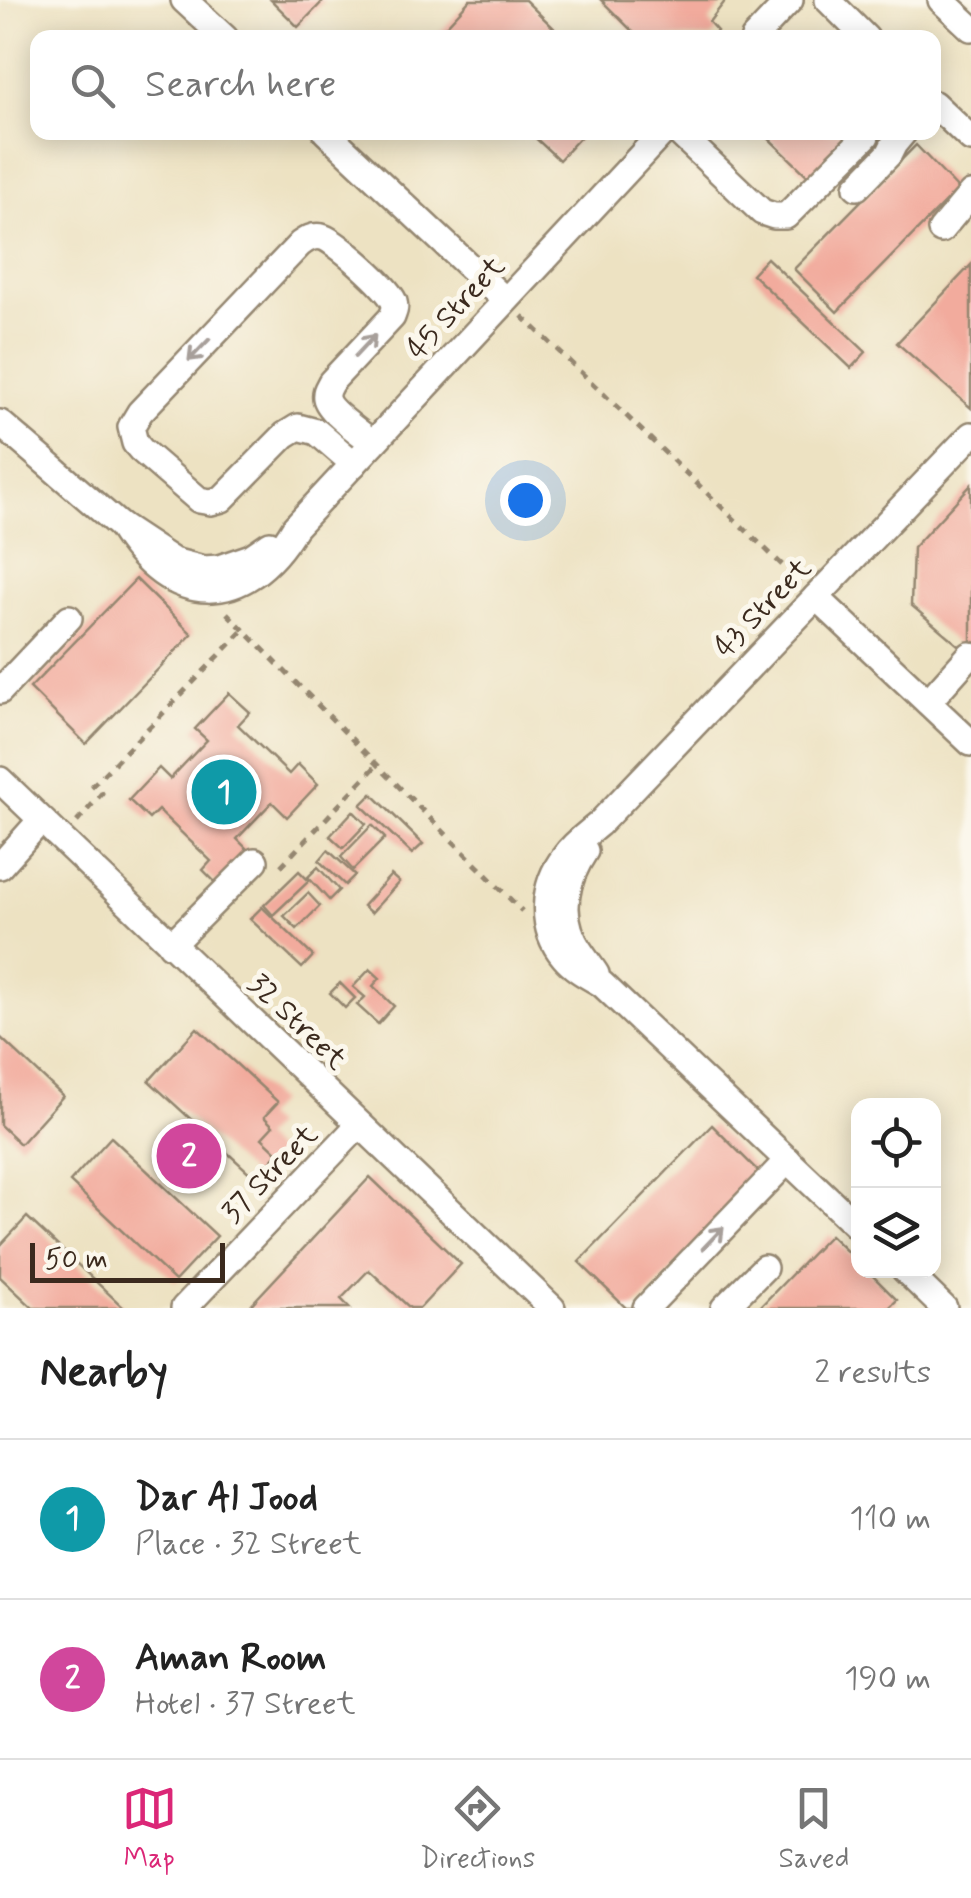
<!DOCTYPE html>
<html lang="en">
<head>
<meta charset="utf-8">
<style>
  :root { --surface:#fff; --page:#f2f2f2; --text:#222; --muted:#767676; --line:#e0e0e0; --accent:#db2777 }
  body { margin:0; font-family:Mynerve,sans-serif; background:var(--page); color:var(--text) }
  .controls { position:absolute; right:30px; bottom:30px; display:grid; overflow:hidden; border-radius:20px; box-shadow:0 5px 25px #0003 }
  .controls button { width:90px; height:90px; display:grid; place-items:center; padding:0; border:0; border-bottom:2px solid var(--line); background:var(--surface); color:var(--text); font:50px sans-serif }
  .scale { position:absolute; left:30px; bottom:25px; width:195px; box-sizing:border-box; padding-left:10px; border:5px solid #3b2a1e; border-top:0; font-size:28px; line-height:35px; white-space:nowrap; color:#3b2a1e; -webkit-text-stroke:8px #fbf7ec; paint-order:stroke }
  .you { position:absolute; left:525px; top:500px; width:35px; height:35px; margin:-25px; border:8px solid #fff; border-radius:50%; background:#1a73e8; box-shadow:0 0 0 15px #1a73e833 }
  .badge { display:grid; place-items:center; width:65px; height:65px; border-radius:50%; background:var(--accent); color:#fff; font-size:32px; font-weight:700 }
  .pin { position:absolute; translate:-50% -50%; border:5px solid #fff; box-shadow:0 2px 10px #0006 }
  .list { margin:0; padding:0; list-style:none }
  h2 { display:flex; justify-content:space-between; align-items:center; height:130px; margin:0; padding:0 40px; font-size:42px }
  h2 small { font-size:32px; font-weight:400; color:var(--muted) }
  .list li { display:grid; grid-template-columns:65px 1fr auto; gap:30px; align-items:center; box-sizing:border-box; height:160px; padding:0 40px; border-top:2px solid var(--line) }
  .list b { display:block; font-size:38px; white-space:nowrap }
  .list p { margin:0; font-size:32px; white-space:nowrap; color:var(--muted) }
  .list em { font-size:32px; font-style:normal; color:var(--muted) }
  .icon { flex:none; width:55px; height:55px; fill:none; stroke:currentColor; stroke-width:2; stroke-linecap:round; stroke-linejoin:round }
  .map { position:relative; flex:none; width:971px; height:1308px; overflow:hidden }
  .search { position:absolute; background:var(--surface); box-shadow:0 5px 25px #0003; left:30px; right:30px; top:30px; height:110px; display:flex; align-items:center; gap:25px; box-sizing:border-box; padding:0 35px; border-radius:20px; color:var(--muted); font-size:38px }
  .sheet { height:450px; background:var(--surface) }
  nav { display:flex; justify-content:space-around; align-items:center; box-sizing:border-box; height:140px; border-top:2px solid var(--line); background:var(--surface); font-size:28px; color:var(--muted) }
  nav a { display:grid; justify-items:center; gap:5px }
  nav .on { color:var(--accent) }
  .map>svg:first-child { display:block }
  .building { fill:#f2ab9d }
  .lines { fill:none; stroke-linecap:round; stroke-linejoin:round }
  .minor-casing { stroke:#948670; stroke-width:30 }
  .path { stroke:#948670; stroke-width:5; stroke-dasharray:8 8; stroke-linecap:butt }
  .minor { stroke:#fff; stroke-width:25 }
  .oneway { stroke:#a79f9a }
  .labels { text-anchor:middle; stroke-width:10; stroke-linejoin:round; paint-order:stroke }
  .street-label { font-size:30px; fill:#3b2a1e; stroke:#fbf7ec }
</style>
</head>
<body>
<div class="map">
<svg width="971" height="1308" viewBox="0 0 971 1308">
  <rect width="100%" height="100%" fill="#fbf7ec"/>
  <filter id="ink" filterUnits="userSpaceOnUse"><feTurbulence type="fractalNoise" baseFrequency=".01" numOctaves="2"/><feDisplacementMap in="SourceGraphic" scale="20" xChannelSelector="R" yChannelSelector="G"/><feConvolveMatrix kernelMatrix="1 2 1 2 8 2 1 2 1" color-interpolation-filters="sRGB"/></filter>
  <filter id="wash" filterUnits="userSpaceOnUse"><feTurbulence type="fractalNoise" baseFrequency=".0048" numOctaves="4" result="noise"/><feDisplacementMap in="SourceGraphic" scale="40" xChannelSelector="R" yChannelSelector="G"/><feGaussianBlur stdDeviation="2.25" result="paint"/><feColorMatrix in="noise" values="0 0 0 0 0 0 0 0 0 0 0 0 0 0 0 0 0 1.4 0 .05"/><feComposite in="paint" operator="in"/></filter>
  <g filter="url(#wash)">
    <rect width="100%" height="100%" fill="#ede2c2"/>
    <g id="blocks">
      <g class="building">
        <path d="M271,0H324L298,27Z"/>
        <path d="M470,0H525L564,38H435Z"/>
        <path d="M601,0H726L709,22L717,31L711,38H639Z"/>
        <path d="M529,132H585L559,160Z"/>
        <path d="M762,132H861L814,182Z"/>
        <path d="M916,145L958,189L837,312L794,269Z"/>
        <path d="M767,258L866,352L851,368L752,274Z"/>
        <path d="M971,265V408L897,343Z"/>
        <path d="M971,485V656L911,605L913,548Z"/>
        <path d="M136,579L192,634L86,744L30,688Z"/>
        <path d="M229,693L250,712L238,725L289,774L298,764L318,784L287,817L272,802L237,839L251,853L219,886L203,870L211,861L158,810L149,819L129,800L159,768L170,779L207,740L195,729Z"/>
        <path d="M372,794L423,844L412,854L361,805Z"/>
        <path d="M353,811L366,824L343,848L330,836Z"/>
        <path d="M372,825L385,838L353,870L341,857Z"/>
        <path d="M328,850L355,875L345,885L319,861Z"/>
        <path d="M318,867L339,890L329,900L308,877Z"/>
        <path d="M299,871L309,881L273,915L264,905Z"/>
        <path d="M391,875L399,882L371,913L363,906Z"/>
        <path d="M308,893L320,906L297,929L284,916Z"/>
        <path d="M262,907L313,956L302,968L250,919Z"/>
        <path d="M370,969L380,978L373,986L394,1006L378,1024L357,1005L365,997L353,987Z"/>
        <path d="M340,983L355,998L345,1008L330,993Z"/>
        <path d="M197,1028L278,1102L264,1117L273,1126L262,1138L278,1153L255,1178L149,1081Z"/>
        <path d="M0,1037L63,1096L20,1144L0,1125Z"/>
        <path d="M712,1125L763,1176L635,1308H626L579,1262Z"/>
        <path d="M111,1137L217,1236L175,1281L70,1182Z"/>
        <path d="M370,1177L461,1264L420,1308H410L369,1270L341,1299L350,1308H248Z"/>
        <path d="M27,1217L124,1308H33L0,1277V1246Z"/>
        <path d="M830,1235L858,1262V1270H867L897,1300L889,1308H759Z"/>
      </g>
    </g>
  </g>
  <g filter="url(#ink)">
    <use href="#blocks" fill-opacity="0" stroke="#948670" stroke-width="2.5"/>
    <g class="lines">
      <defs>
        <g id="minor">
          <path d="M184,0L225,38"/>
          <path d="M828,0L866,38"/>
          <path d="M941,0L971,28"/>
          <path d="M754,38L790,0"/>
          <path d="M934,104L971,139"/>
          <path d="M326,132L505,300"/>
          <path d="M678,132L762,212L774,216H786L866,136"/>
          <path d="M857,187L889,154L894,144L904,132"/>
          <path d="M941,230L971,194"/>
          <path d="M0,423L120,526L173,561L204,569L219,568L251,557L270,544"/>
          <path d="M354,464L317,432L298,427L285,435L222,499L211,502L199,500L141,450L135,443L131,427L140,412L300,244C307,239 313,235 322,237C334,239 391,290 394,302C396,309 394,311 392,317L331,382C328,388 325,391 326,398C328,411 362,434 373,443"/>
          <path d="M120,526C170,608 245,612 295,527L663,132"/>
          <path d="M816,597L971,743"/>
          <path d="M0,691L69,618"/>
          <path d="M928,702L970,655"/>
          <path d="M0,780L552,1308"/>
          <path d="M585,851C567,878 559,910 574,941C580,953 589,963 596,974"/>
          <path d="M0,866L41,820"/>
          <path d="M171,945L255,861"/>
          <path d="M858,1227L602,984C588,976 574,969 564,957C539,928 542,885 565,856C574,843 587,834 599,824L971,435"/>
          <path d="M905,1270L944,1308"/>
          <path d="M184,1308L359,1125"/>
          <path d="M646,1308L788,1160"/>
          <path d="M724,1308L764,1268"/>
        </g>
      </defs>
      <use href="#minor" class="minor-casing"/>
      <g class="path">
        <path d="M522,316L800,582"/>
        <path d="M227,613L522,911"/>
        <path d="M77,822L102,793L93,785L244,630"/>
        <path d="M281,866L377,765"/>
      </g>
      <use href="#minor" class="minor"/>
    </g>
    <defs><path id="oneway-shaft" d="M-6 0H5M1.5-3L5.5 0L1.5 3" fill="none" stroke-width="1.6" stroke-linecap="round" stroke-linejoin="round" transform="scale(2.5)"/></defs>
    <g class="oneway">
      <use href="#oneway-shaft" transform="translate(365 346) rotate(-47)"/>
      <use href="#oneway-shaft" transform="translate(199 350) rotate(134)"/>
      <use href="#oneway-shaft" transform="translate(713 1238) rotate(-46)"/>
    </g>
  </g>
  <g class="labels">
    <g class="street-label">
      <text transform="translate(455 307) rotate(-47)" y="10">45 Street</text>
      <text transform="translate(762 607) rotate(-46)" y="10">43 Street</text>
      <text transform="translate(298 1021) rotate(44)" y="10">32 Street</text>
      <text transform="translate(269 1173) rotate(-46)" y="10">37 Street</text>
    </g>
  </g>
</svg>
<div class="controls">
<button><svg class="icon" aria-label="locate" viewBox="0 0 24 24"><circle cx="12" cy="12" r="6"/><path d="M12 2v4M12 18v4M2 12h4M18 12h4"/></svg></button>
<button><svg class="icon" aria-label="layers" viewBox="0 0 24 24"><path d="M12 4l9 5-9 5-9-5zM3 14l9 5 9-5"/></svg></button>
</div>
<div class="scale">50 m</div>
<div class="you"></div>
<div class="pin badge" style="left:224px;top:792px;background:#0f9aa8">1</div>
<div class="pin badge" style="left:189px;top:1156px;background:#d1479c">2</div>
<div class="search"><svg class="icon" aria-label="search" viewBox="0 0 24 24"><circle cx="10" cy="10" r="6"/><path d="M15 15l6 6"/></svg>Search here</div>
</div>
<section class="sheet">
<h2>Nearby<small>2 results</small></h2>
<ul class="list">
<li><span class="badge" style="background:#0f9aa8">1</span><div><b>Dar Al Jood</b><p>Place · 32 Street</p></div><em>110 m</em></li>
<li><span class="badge" style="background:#d1479c">2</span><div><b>Aman Room</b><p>Hotel · 37 Street</p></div><em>190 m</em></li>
</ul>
</section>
<nav>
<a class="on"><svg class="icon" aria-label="map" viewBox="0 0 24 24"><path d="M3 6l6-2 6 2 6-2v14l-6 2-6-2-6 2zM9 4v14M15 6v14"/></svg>Map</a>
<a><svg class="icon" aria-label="directions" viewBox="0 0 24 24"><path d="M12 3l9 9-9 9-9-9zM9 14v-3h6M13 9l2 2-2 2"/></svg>Directions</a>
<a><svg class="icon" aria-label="saved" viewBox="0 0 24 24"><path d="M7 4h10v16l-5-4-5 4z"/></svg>Saved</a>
</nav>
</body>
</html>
